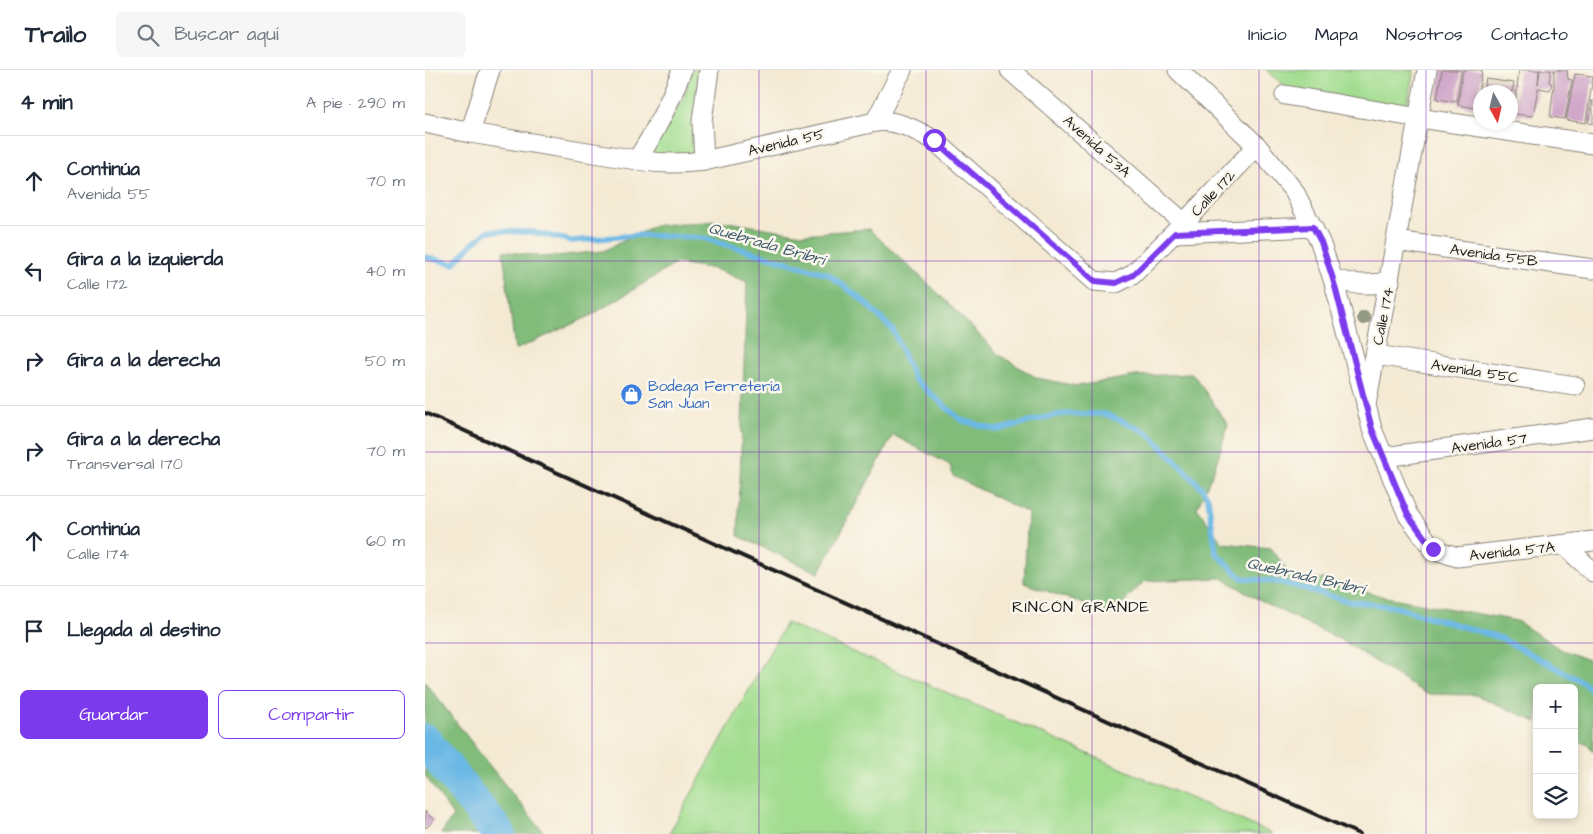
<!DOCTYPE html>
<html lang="es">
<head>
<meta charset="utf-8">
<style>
  :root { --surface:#fff; --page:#f6f6f7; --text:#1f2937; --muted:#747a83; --line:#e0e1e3; --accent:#7c3aed }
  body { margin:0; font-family:"Architects Daughter",sans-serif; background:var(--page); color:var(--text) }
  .controls { position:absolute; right:15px; bottom:15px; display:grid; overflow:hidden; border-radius:8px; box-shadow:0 2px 8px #0003 }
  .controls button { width:45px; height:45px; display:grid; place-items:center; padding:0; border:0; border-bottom:1px solid var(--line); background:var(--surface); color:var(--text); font:25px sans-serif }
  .compass { position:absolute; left:1048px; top:15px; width:45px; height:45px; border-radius:50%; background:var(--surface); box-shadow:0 2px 8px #0003; rotate:172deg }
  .stop { position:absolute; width:15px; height:15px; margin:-11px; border:4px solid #7c3aed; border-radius:50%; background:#fff }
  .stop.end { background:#7c3aed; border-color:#fff; box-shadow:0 1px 5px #0008 }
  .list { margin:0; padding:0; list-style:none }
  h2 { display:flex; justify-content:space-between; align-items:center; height:65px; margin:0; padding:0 20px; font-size:21px }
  h2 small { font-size:16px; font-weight:400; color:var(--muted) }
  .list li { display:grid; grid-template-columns:32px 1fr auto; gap:15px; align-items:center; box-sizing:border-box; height:90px; padding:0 20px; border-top:1px solid var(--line) }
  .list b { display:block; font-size:19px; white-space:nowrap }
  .list p { margin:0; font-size:16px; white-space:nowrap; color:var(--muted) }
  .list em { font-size:16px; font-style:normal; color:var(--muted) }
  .actions { display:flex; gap:10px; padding:15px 20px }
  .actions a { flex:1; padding:11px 0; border:1px solid var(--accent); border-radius:8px; text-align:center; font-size:18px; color:var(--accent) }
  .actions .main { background:var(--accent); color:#fff }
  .icon { flex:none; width:28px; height:28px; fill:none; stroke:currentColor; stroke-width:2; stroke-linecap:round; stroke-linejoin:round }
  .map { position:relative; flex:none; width:1168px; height:764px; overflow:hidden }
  header { display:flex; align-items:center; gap:30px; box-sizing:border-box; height:70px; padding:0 25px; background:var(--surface); border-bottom:1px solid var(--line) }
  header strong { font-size:24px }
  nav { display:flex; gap:28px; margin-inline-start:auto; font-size:18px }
  .search { width:350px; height:45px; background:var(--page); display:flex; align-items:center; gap:12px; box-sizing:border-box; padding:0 18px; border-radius:8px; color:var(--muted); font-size:19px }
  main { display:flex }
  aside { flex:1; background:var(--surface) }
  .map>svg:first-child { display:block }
  .green { fill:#a2dd90; stroke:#5f7c56 }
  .forest { fill:#81bc7a; stroke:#4e6c4b }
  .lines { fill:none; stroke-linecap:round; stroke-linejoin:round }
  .stream { stroke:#6bb8e5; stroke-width:5.5 }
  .river { stroke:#6bb8e5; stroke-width:34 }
  .building { fill:#d0a7c9 }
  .minor-casing { stroke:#888378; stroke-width:21 }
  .minor { stroke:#fff; stroke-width:19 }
  .rail { stroke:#1c1c1c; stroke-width:4 }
  .tree { fill:#939982 }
  .route { stroke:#7c3aed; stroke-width:6 }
  .grid { fill:none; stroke:#7b2cbf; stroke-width:1; stroke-opacity:0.55 }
  .labels { text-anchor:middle; stroke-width:5; stroke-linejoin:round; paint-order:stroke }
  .street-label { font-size:15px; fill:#1c1c1c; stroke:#fbf7ec }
  .shop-label { font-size:15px; fill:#366cbe; stroke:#fbf7ec; text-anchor:start }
  .water-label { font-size:16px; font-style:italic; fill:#3c5a6c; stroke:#fbf7ec }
  .neighbourhood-label { font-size:16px; letter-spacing:1px; fill:#1c1c1c; stroke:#fbf7ec }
</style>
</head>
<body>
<header>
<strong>Trailo</strong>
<div class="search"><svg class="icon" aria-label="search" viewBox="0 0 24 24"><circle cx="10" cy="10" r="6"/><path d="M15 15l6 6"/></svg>Buscar aquí</div>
<nav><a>Inicio</a><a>Mapa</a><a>Nosotros</a><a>Contacto</a></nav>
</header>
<main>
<aside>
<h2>4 min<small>A pie · 290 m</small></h2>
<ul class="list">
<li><svg class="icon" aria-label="ahead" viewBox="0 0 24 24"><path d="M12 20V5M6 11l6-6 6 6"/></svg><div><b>Continúa</b><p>Avenida 55</p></div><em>70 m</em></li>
<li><svg class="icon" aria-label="left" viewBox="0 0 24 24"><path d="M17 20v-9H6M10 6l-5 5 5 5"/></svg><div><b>Gira a la izquierda</b><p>Calle 172</p></div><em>40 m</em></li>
<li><svg class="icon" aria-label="right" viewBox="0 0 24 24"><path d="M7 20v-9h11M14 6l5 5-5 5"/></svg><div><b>Gira a la derecha</b></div><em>50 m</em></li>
<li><svg class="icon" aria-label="right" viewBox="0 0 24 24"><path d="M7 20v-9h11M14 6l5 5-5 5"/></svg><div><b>Gira a la derecha</b><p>Transversal 170</p></div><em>70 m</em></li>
<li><svg class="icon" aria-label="ahead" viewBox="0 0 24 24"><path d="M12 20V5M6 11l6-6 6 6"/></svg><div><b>Continúa</b><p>Calle 174</p></div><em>60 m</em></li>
<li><svg class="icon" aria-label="arrive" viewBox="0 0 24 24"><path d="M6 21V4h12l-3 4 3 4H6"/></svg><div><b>Llegada al destino</b></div></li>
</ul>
<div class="actions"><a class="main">Guardar</a><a>Compartir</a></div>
</aside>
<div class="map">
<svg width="1168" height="764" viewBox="0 0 1168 764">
  <rect width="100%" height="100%" fill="#fbf7ec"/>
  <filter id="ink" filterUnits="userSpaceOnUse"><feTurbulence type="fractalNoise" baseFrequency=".02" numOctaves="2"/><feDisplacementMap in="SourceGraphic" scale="10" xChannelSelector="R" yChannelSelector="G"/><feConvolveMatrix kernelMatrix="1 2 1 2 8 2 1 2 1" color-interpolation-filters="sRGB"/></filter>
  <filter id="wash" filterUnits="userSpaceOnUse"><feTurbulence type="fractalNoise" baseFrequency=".0096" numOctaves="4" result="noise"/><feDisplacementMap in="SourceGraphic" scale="20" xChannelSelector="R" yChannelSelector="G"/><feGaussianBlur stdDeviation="1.12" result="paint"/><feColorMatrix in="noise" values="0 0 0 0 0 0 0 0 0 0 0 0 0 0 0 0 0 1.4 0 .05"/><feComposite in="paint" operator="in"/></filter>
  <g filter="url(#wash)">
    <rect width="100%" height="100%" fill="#f4ead4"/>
    <g class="green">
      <path d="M266,0H278L274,87L224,84L259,28Z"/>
      <path d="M841,0H989L981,38L864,19Z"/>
      <path d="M361,553L848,764H244Z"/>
    </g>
    <g class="forest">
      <path d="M296,151L378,164L444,159L509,219L574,285L612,308L652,316L711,306L768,304L803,355L789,400L772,438L797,473L846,478L867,507L903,509L956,526L1092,551L1135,579L1168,592V682L1163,675L1149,669V618H1112V652L1051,625L1001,624L918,571L838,532L797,508L720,511L687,544L599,513L603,443L528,406L525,395L468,365L394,503L313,466L322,212L290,199L252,193L165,246L90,280L78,181L121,187L178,181L231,155Z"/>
      <path d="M0,612L68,700L120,764H16L28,746L0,705Z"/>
    </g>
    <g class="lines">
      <path class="stream" d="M0,187L29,194L46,175L63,161L107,162L147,171L214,165L278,168L403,204L435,228L468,260L489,309L536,350L572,360L626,346L638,344H680L722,362L777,418L783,428L791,483L817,508L859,513L923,531L971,537L1076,568L1159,613L1168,621"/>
      <path class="river" d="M0,671L74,764"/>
    </g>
    <g id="blocks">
      <g class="building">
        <path d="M1017,0H1036L1032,32L1012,29Z"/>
        <path d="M1038,0H1057L1051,38L1033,35Z"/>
        <path d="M1094,0H1114L1113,14L1115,0H1126L1124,12L1127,14L1125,20L1113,18L1108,46L1089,44Z"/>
        <path d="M1129,0H1142L1143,9L1147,10L1140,49L1125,47L1129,15Z"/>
        <path d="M1150,4L1168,6L1161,53L1141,50Z"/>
        <path d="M1061,9L1089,13L1087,22H1058Z"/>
        <path d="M1167,30H1168V54L1163,53Z"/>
        <path d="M0,741L9,750L1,758L0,757Z"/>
      </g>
    </g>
  </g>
  <g filter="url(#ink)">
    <use href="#blocks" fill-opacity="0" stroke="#888378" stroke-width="1"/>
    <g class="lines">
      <defs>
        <g id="minor">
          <path d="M585,0L759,153"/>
          <path d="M753,0L832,76L869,121L895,172L908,209L940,329"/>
          <path d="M1002,0L941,335L947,359L983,445L1008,479L1032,487L1168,471"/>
          <path d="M860,25L994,48L1168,74"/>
          <path d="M450,52L477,0"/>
          <path d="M0,53L45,63L212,90C235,94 256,94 279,91L450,52C471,49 491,60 509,70L669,211L691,213L707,205L759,153L832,76"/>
          <path d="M45,63L65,0"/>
          <path d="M212,90C231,61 245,32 257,0"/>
          <path d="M279,91L277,51L284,0"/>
          <path d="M750,163L888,157"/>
          <path d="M971,171L1168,199"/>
          <path d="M908,209C929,215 943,215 965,212"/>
          <path d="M951,285L1150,316"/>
          <path d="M959,387L1168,358"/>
          <path d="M1139,475L1168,502"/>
        </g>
      </defs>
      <use href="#minor" class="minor-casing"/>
      <use href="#minor" class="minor"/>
      <path class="rail" d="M0,343L934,764"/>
    </g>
    <circle class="tree" cx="939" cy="248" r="7"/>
  </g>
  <g class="lines" filter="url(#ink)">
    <path class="route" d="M509,70L670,211L691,213L708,205L750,163L888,157L896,172L908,209L947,359L983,445L1008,479"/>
  </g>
  <path class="grid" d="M167,0V764M334,0V764M501,0V764M667,0V764M834,0V764M1001,0V764M0,191H1168M0,382H1168M0,573H1168"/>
  <defs>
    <symbol id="shop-disc" viewBox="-11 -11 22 22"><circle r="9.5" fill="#3f7fe0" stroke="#fbf7ec"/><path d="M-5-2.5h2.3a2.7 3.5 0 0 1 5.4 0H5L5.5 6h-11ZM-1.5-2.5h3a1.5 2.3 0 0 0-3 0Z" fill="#fff"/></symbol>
  </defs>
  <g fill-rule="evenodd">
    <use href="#shop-disc" x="194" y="312" width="25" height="25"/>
  </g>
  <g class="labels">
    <g class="street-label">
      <text transform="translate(361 72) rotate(-13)" y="5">Avenida 55</text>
      <text transform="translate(672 76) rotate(42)" y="5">Avenida 53A</text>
      <text transform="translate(788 123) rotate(-47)" y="5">Calle 172</text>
      <text transform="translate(1069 185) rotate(8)" y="5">Avenida 55B</text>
      <text transform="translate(958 246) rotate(-79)" y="5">Calle 174</text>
      <text transform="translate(1050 301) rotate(9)" y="5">Avenida 55C</text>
      <text transform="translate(1064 373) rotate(-8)" y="5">Avenida 57</text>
      <text transform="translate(1087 481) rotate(-6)" y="5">Avenida 57A</text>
    </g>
    <g class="shop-label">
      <text x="223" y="321">Bodega Ferretería<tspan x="223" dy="17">San Juan</tspan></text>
    </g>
    <g class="water-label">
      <text transform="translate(342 173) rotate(16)" y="6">Quebrada Bribrí</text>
      <text transform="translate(881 505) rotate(13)" y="6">Quebrada Bribrí</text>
    </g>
    <g class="neighbourhood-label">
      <text x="656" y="542">RINCÓN GRANDE</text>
    </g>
  </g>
</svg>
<div class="controls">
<button>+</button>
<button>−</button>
<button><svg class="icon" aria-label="layers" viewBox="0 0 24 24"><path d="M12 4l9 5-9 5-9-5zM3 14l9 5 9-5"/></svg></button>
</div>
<svg class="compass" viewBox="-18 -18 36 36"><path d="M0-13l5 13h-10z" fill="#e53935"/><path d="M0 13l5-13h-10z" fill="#747a83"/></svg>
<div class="stop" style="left:509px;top:70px"></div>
<div class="stop end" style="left:1008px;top:479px"></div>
</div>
</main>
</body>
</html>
